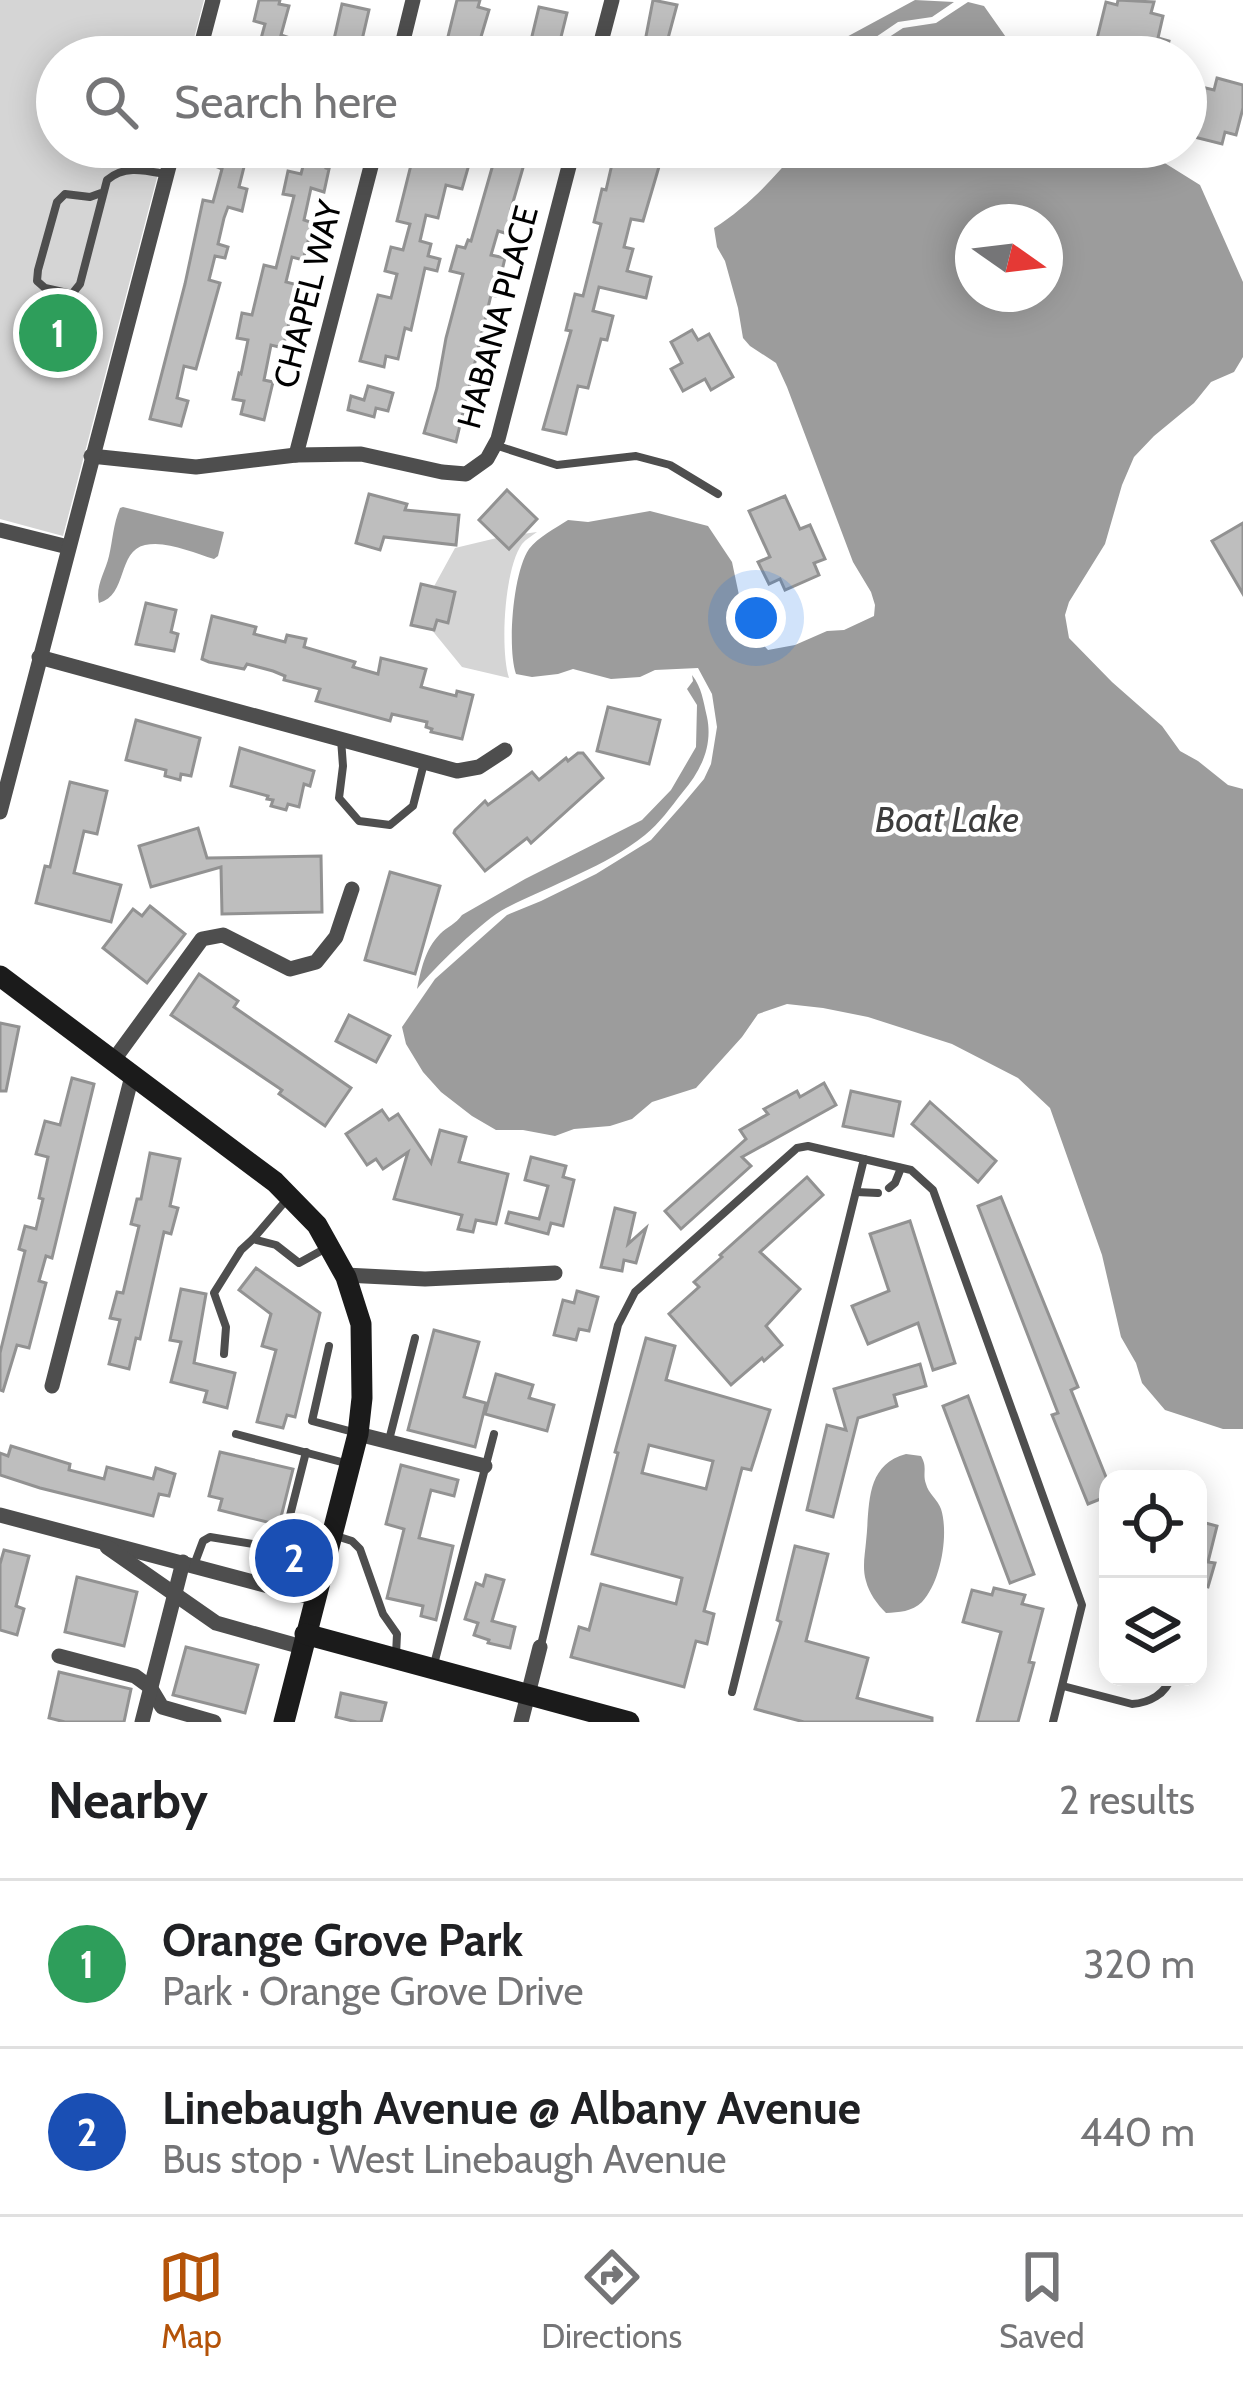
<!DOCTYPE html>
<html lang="en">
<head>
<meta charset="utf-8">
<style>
  :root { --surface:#fff; --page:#f2f2f2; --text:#202124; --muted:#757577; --line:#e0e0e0; --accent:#b45309 }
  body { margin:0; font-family:Cabin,sans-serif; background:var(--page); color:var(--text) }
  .controls { position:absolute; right:36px; bottom:36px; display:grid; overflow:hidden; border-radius:24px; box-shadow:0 6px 30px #0003 }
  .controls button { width:108px; height:108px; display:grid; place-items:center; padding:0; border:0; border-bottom:3px solid var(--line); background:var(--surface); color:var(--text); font:60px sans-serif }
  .compass { position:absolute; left:955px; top:204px; width:108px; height:108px; border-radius:50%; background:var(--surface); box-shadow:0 6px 30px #0003; rotate:104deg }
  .you { position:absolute; left:756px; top:618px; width:42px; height:42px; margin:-30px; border:9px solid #fff; border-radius:50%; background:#1a73e8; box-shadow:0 0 0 18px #1a73e833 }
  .badge { display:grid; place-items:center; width:78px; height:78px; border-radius:50%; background:var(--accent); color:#fff; font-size:39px; font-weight:700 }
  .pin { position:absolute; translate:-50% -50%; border:6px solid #fff; box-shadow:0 3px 12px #0006 }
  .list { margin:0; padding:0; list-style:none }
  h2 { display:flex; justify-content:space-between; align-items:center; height:156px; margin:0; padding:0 48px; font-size:51px }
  h2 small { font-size:39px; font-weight:400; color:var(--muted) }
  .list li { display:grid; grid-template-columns:78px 1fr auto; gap:36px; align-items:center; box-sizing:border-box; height:168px; padding:0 48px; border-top:3px solid var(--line) }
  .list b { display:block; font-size:45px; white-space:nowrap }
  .list p { margin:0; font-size:39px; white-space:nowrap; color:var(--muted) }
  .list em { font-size:39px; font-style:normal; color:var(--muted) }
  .icon { flex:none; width:66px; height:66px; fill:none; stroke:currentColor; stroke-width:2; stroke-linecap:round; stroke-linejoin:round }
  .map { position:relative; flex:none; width:1243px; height:1722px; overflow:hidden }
  .search { position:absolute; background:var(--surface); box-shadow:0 6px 30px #0003; left:36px; right:36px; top:36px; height:132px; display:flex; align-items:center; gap:30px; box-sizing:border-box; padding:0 42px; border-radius:66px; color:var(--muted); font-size:45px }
  .sheet { height:492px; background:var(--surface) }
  nav { display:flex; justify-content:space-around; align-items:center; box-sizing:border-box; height:168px; border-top:3px solid var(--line); background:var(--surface); font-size:33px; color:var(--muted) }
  nav a { display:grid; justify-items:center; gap:6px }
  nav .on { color:var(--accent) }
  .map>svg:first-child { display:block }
  .green { fill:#d5d5d5 }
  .water { fill:#9c9c9c; fill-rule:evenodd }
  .building { fill:#bebebe; stroke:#929292; stroke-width:3; fill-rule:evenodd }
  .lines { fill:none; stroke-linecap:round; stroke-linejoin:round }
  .lane { stroke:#4e4e4e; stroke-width:8 }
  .street { stroke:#4e4e4e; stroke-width:15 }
  .secondary { stroke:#1b1b1b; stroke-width:21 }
  .labels { text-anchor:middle; stroke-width:9; stroke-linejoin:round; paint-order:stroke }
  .street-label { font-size:33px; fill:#000; stroke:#fff }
  .water-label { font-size:36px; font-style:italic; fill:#3d3d3d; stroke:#fff }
</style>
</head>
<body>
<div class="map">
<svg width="1243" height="1722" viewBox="0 0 1243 1722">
  <rect width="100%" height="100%" fill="#fff"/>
  <g class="green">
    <path d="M0,0H204L189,57H57V147H165L63,536L0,519Z"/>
    <path d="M537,532C532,536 526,539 522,544C504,569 500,650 509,678L462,667L431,629L432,590L455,548L501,537Z"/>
  </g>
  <g class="water">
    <path d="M915,0L954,2L932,17L898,22L873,39L859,57H831L841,40Z"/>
    <path d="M968,2L984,6L1020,57H869L880,43L903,28L936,23Z"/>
    <path d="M799,147H1139L1200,185L1243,282V357L1234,372L1211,382L1194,403L1154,436L1134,457L1122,485L1105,544L1069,602L1065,615L1069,638L1112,682L1162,726L1180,751L1198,761L1228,785L1243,789V1429H1223L1165,1410L1142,1383L1136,1363L1121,1337L1102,1255L1050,1108L1018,1078L952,1044L868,1017L823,1008L787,1004L758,1014L742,1037L696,1088L652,1102L632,1119L610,1126L574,1129L555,1136L523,1130H496L472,1116L441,1092L423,1072L406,1044L402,1027L435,979L507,915L541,901L596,874L651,840L683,804L704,779L711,764L717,727L712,694L698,668L655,670L640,677L611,679L573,669L558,674L532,677L516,674C507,648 513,572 529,549C538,537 556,528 568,520L588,522L650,511L708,526L732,562L743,614L753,634L768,650L795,645L827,631L844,630L874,616L875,605L871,592L853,562L787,387L776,363L750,346L743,338L738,308L725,261L717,247L714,228C747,207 775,178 799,147ZM973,222H1045V294H973Z"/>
    <path d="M123,507L224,532L218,556L214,559C194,553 166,540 145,545C117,551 128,595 99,603C95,586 105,573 109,556C113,539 113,525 120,508Z"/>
    <path d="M692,675C702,688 703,700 707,717C713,746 701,771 682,793C671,807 659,824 645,835C605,867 551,885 506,908C484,919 433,969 417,989C421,970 425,949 440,934C447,927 456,924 462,915L525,879L642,820L671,790L696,747L697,705L687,689L693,681Z"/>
    <path d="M906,1454L921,1456C928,1468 922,1473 926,1484C928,1493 938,1500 941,1509C949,1534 941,1582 922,1602C912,1612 899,1612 886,1613C877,1604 869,1593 866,1581C862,1568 865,1554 866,1542C870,1508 864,1465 906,1454Z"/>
  </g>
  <g class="building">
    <path d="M259,0H280L279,4L289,6L281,35L287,37L282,57H256L265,24L254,21Z"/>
    <path d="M457,0H480L478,7L489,10L475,57H443Z"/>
    <path d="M653,0L677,5L663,57H642Z"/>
    <path d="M1118,0L1154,2L1151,13L1163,16L1158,38L1169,41L1165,57H1137L1095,47L1106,2L1117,5Z"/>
    <path d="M342,4L369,10L358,57H330Z"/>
    <path d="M539,7L567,13L556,57H527Z"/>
    <path d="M1217,78L1243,85V108L1236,135L1225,132L1222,144L1190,136L1194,124L1186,122V109L1193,85L1214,90Z"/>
    <path d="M220,147H249L239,187L247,189L242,211L228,207L224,218L218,244L228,247L225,258L215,256L209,280L220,283L196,369L184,366L177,398L188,401L181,426L150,419L185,284L203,200L213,202L222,169L215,166Z"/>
    <path d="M308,147H331L326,168L329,169L324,192L311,188L304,220L313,223L303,260L292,257L286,282L298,285L283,348L271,345L264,380L273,382L264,420L241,414L244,401L233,399L239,373L241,374L248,340L237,338L242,313L252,315L264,265L276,268L294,196L283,194L288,171L301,174Z"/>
    <path d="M428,147H474L462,189L446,185L438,218L426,215L420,241L431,244L428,256L440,259L437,271L425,268L411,330L405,328L398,359L386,356L384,367L360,361L378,295L391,298L397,274L385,271L391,247L403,250L410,224L397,221L414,153L426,156Z"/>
    <path d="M498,147H529L511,209L517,210L511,235L498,231L491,255L505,258L496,296L491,295L456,442L424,433L437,388L446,338L463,274L450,271L457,246L465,248L468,240L471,241Z"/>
    <path d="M616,147H637L663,153L643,221L631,219L624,247L633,249L627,271L651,277L646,298L599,287L593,311L613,316L607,340L601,339L588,388L578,386L566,434L543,429L571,331L566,330L575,294L583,296L601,224L594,222L602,189L606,190Z"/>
    <path d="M692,330L698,340L709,334L733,377L711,390L705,379L683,391L671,369L682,363L671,342Z"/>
    <path d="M368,386L393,393L388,411L376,408L374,417L348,410L351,396L364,400Z"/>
    <path d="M507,490L537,519L509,549L479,520Z"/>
    <path d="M369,494L407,504L405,510L459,515L456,545L384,537L380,550L356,543Z"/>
    <path d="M785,496L800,529L810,525L825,559L814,563L819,575L785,590L780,579L769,584L758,562L770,557L749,511Z"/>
    <path d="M1243,523V594L1212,541Z"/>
    <path d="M421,584L455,592L448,623L437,620L434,630L411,625Z"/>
    <path d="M146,603L176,610L171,632L178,634L174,651L136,644Z"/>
    <path d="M212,616L256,627L254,634L285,642L287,635L306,639L304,647L355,662L353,667L378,674L381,658L426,669L421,687L456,696L457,691L473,695L462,739L431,732L432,729L426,727L427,722L392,714L390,721L316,701L320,689L284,680L285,676L273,671L247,664L244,669L209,662L202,659Z"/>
    <path d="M608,707L660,720L649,764L597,751Z"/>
    <path d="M136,720L200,738L191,776L181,774L180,780L165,776L166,770L126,760Z"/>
    <path d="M240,748L314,771L310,786L304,784L299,807L288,804L286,810L271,806L273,800L267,799L268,796L231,786Z"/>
    <path d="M578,753H583L603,778L531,843L527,838L485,871L454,833L455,830L485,801L488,805L532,772L539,780L566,758L568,761Z"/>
    <path d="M70,782L107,791L97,834L84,831L74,873L121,885L111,922L36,903L45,866L50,867Z"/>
    <path d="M198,828L207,858L321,856L322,912L222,914L221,867L151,887L139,846Z"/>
    <path d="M390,872L440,886L415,974L365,960Z"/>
    <path d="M150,906L185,934L147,983L103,948L133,909L142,916Z"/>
    <path d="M199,974L238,1001L234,1007L351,1088L325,1126L279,1094L282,1090L171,1015Z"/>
    <path d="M349,1015L390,1036L376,1062L336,1041Z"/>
    <path d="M0,1023L19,1027L6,1091H0Z"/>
    <path d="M72,1078L94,1084L52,1258L46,1256L39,1281L46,1283L29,1348L17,1345L3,1391L0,1390V1353L25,1251L19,1249L25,1226L36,1229L43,1199L39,1198L48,1157L36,1154L45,1121L60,1125Z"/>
    <path d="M824,1083L836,1105L742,1157L751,1166L681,1229L665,1211L746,1139L740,1130L768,1114L764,1109L797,1091L800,1097Z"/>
    <path d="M851,1091L900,1102L893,1136L843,1126Z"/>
    <path d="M930,1102L996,1161L978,1182L912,1124Z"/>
    <path d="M382,1110L389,1120L398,1114L431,1163L440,1130L466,1137L459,1162L508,1174L496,1224L476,1220L473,1232L458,1229L462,1215L394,1199L408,1152L383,1169L376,1159L367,1165L346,1134Z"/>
    <path d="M150,1153L180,1159L170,1206L178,1208L171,1234L164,1232L140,1339L136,1338L129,1369L109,1364L120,1320L110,1318L117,1292L123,1293L139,1226L131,1224L137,1199H141Z"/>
    <path d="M531,1157L566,1166L563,1177L574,1180L563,1226L551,1223L548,1234L506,1223L509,1212L539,1219L548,1186L525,1180Z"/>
    <path d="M807,1177L823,1195L760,1252L800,1289L766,1326L782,1345L764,1361L762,1358L731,1385L669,1314L699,1287L694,1282L722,1257L720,1255Z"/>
    <path d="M1001,1197L1078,1387L1071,1390L1108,1482V1496L1088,1504L1052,1415L1058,1413L978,1206Z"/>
    <path d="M615,1208L635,1213L628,1244L646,1228L636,1263L624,1260L622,1271L601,1267Z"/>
    <path d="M910,1221L955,1363L933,1370L918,1323L868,1344L852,1306L889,1291L870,1234Z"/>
    <path d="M256,1268L320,1313L295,1417L287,1415L283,1428L257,1422L276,1350L262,1346L271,1314L239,1290Z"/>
    <path d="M181,1289L206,1294L194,1363L235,1373L227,1408L204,1402L207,1391L171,1382L181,1342L170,1340Z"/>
    <path d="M577,1291L598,1297L589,1331L579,1329L576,1340L554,1335L563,1300L574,1303Z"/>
    <path d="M434,1330L479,1342L464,1397L486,1403L475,1447L408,1430Z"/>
    <path d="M646,1338L675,1346L666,1380L770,1410L751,1470L742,1468L704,1611L714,1614L707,1644L696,1641L684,1687L571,1657L579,1627L589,1630L601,1584L676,1604L682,1578L592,1554L618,1453L615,1452ZM649,1445L713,1461L706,1489L642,1473Z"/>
    <path d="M920,1364L926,1386L894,1395L897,1406L858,1418L833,1517L807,1510L827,1425L846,1430L834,1389Z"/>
    <path d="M496,1374L533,1385L529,1398L554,1405L547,1431L485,1414Z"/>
    <path d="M968,1396L1034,1574L1010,1583L943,1406Z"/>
    <path d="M11,1446L70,1464L69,1470L104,1479L107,1467L153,1479L156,1468L175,1474L169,1496L159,1494L153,1516L40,1488L0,1475V1453L8,1456Z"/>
    <path d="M220,1452L293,1469L279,1525L219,1510L222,1499L209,1496Z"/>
    <path d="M401,1465L458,1480L454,1496L431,1490L419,1538L453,1546L436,1620L421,1616L423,1606L387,1598L404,1529L386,1524Z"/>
    <path d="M1198,1521L1217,1526L1208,1562L1215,1563L1208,1587L1198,1584Z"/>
    <path d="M795,1546L828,1554L806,1641L868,1658L857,1698L932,1718V1722H804L755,1709L781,1622L777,1620Z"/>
    <path d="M4,1550L29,1556L16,1606L24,1609L17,1635L0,1630V1564Z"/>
    <path d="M486,1575L504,1580L492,1621L515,1627L510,1648L488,1643L489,1640L474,1635L478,1623L465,1619L476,1583L483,1586Z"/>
    <path d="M77,1577L137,1592L124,1646L65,1632Z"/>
    <path d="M994,1588L1025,1595L1022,1604L1043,1609L1029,1662L1034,1663L1018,1722H977L1001,1632L963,1622L972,1590L992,1595Z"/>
    <path d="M186,1647L258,1665L245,1713L173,1695Z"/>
    <path d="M59,1672L131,1689L124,1722H65L49,1718Z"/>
    <path d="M341,1693L386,1703L381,1722H357L336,1717Z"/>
  </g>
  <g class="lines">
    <g class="lane">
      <path d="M101,193L90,197L65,194L57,202L38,270L37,281L45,288L72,294L80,284L107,180C124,165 144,170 165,174"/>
      <path d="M495,445L557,465L636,456L670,465L718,494"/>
      <path d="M341,739L343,766L339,798L359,821L390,825L413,806L424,763"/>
      <path d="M889,1188L895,1183L901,1168"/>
      <path d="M856,1192L878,1193"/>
      <path d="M253,1239L288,1198"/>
      <path d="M329,1346L312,1421L357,1433"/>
      <path d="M224,1354L226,1327L214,1293L241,1250L253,1239L276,1245L299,1263L328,1247"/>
      <path d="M236,1434L349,1464"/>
      <path d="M389,1440L415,1338"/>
      <path d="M333,1535L352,1541L360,1549L383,1614L397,1634L396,1655"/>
      <path d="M194,1565L203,1541L210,1537L271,1547L283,1543L306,1452"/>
      <path d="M541,1645L618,1325L635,1292L797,1148L808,1146L911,1170L933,1190L1082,1605L1053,1722"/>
      <path d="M433,1668L494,1434"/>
      <path d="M1063,1686L1132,1704C1149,1703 1166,1694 1171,1677"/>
      <path d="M732,1692L864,1159"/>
    </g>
    <g class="street">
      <path d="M198,57L213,0"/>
      <path d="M399,57L413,0"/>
      <path d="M597,57L612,0"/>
      <path d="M296,455L376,147"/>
      <path d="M91,456L196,467L296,455L361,454L442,472L466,474L487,459L498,439L574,147"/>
      <path d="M0,530L68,547"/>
      <path d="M39,657L457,771L479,767L505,750"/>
      <path d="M0,812L174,147"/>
      <path d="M113,1061L202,939L223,935L290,969L316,962L336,937L352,889"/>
      <path d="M345,1275L425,1279L555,1273"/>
      <path d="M52,1386L132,1076"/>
      <path d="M358,1434L485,1466"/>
      <path d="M0,1515L314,1598"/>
      <path d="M107,1547L216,1623L302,1647"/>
      <path d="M59,1656L135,1676L150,1687L162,1707L214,1722"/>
      <path d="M142,1722L183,1562"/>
      <path d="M521,1722L540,1647"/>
    </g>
    <g class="secondary">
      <path d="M0,976L275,1182L317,1225L346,1277L361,1324L362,1398L358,1434L284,1722"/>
      <path d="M305,1634L629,1722"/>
    </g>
  </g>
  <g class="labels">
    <g class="street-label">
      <text transform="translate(307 294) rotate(-76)" y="12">CHAPEL WAY</text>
      <text transform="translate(497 317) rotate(-75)" y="12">HABANA PLACE</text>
    </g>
    <g class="water-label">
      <text x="947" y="832">Boat Lake</text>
    </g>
  </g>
</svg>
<div class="controls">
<button><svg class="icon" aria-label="locate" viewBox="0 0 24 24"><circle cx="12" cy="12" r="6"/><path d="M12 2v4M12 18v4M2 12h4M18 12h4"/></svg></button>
<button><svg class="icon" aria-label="layers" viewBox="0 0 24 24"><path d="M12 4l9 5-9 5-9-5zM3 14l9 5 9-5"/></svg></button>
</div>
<svg class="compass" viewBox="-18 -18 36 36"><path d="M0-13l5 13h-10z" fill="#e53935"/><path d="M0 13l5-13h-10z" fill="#757577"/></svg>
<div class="you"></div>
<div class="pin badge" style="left:58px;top:333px;background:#2e9e5b">1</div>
<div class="pin badge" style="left:294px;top:1558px;background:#1a4fb4">2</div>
<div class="search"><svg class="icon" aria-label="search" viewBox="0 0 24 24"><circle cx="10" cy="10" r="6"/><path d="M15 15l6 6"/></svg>Search here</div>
</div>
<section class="sheet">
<h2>Nearby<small>2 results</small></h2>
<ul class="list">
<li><span class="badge" style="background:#2e9e5b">1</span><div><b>Orange Grove Park</b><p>Park · Orange Grove Drive</p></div><em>320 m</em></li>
<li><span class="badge" style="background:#1a4fb4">2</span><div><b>Linebaugh Avenue @ Albany Avenue</b><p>Bus stop · West Linebaugh Avenue</p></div><em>440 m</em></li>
</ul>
</section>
<nav>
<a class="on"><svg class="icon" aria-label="map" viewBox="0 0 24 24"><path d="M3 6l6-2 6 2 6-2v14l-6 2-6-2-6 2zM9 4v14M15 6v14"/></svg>Map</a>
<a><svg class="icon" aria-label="directions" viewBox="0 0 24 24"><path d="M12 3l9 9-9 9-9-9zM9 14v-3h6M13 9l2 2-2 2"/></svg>Directions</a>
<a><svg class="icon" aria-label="saved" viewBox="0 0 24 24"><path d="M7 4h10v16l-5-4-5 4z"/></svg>Saved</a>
</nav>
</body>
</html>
